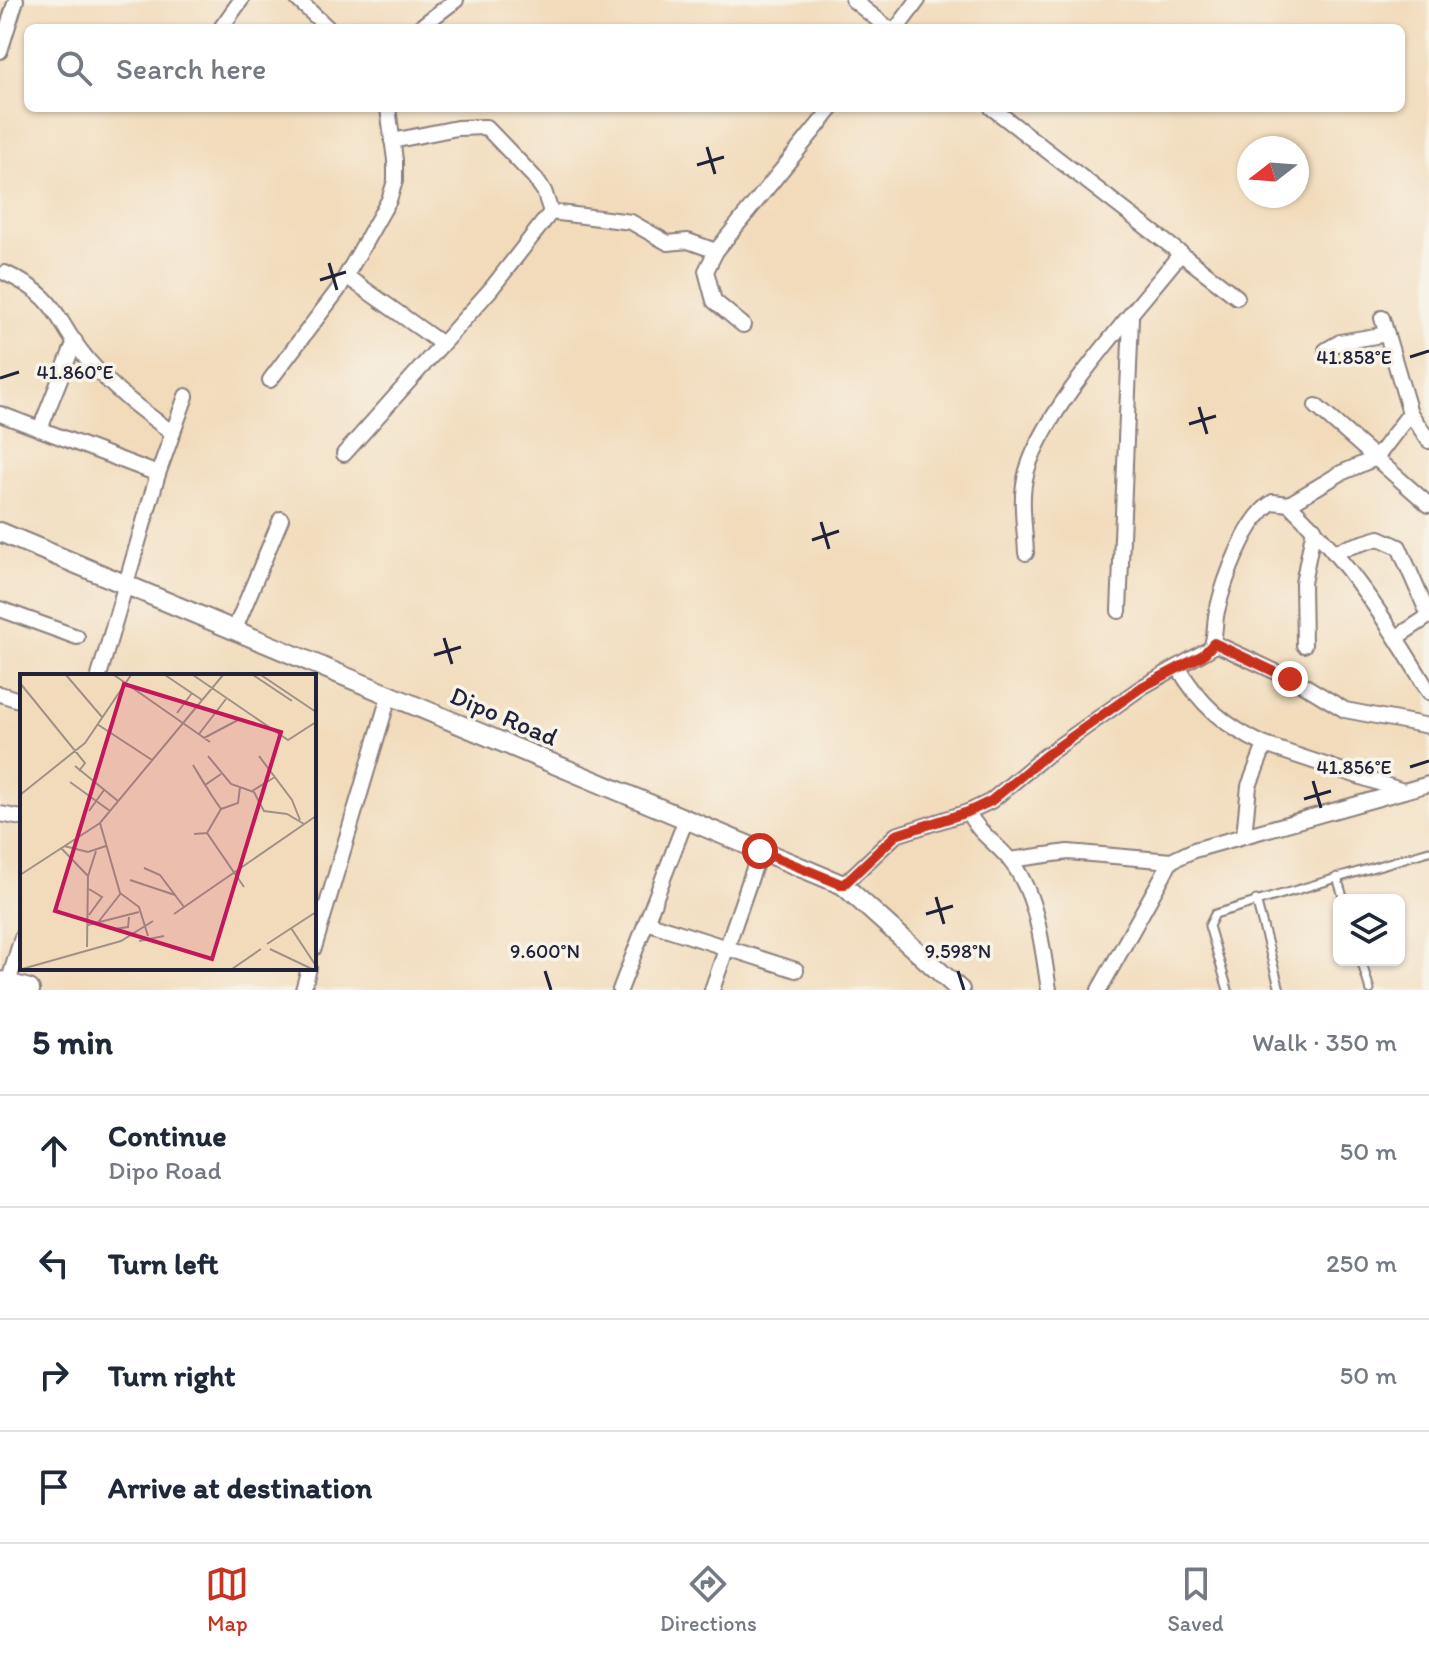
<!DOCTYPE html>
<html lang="en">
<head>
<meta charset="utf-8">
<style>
  :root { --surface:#fff; --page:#f2f2f3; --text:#1f2937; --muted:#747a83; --line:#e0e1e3; --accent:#c8321e }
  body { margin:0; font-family:Itim,sans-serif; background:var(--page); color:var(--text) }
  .controls { position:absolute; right:24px; bottom:24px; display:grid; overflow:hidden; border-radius:12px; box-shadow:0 2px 6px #0004 }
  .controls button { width:72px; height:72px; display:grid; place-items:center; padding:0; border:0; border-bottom:2px solid var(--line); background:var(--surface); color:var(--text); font:40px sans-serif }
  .compass { position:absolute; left:1237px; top:136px; width:72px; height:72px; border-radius:50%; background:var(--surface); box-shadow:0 2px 6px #0004; rotate:253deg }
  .stop { position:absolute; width:24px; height:24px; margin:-18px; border:6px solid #c8321e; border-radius:50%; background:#fff }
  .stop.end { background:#c8321e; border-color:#fff; box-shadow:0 2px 8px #0008 }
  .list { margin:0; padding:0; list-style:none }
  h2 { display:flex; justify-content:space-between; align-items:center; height:104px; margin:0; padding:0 32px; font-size:34px }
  h2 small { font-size:26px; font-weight:400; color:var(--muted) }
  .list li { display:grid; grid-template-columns:52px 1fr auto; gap:24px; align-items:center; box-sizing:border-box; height:112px; padding:0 32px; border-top:2px solid var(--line) }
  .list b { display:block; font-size:30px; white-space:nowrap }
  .list p { margin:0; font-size:26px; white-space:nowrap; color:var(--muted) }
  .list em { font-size:26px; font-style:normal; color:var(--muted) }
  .icon { flex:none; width:44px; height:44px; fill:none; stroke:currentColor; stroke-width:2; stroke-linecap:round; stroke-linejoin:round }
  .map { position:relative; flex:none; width:1429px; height:990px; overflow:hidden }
  .search { position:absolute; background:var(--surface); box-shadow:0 2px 6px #0004; left:24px; right:24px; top:24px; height:88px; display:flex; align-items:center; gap:20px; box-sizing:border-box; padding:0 28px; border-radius:12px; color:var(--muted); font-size:30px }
  .sheet { height:552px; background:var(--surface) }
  nav { display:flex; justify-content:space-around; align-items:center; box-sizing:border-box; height:112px; border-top:2px solid var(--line); background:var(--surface); font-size:22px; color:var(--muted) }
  nav a { display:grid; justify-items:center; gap:4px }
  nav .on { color:var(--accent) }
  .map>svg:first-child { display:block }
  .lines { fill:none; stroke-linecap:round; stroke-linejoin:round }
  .service-casing { stroke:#8a7e7b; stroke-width:11 }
  .minor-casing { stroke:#8a7e7b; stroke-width:18 }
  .secondary-casing { stroke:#8a7e7b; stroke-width:22 }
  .primary-casing { stroke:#8a7e7b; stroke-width:24 }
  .service { stroke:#fff; stroke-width:7 }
  .minor { stroke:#fff; stroke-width:14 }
  .secondary { stroke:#fff; stroke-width:18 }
  .primary { stroke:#fff; stroke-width:20 }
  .route { stroke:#c8321e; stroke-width:10 }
  .ticks { fill:none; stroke:#22223b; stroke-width:3 }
  .labels { text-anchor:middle; stroke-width:7; stroke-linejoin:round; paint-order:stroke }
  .street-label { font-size:26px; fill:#22223b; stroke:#f7f3e8 }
  .inset-road { fill:none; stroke:#9f9188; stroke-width:2 }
  .view { fill:#c2185b; fill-opacity:0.15; stroke:#c2185b; stroke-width:4 }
  .inset-edge { fill:none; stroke:#22223b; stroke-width:4 }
  .ticks-label { font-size:20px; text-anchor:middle; fill:#22223b; stroke:#f7f3e8; stroke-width:7; stroke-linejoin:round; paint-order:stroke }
</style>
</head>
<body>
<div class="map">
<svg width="1429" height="990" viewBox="0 0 1429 990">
  <rect width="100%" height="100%" fill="#f7f3e8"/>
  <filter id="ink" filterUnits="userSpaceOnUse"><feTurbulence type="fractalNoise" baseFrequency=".0125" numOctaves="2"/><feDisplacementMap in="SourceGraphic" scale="16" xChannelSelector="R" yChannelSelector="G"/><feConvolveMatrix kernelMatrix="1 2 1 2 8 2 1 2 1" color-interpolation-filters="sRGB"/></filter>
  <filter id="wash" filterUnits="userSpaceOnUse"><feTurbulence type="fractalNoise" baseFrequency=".006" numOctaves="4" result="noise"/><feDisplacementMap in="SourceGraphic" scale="32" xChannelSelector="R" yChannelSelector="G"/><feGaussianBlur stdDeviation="1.8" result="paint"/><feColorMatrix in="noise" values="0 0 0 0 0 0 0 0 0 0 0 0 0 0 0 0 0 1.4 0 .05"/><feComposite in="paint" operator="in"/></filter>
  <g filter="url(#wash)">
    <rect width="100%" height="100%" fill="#f2dbbb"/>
  </g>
  <g filter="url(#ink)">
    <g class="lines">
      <defs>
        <g id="service">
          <path d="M1337,877L1344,900"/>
          <path d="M1256,900L1280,990"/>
          <path d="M1361,960L1370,990"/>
          <path d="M1228,990L1209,926L1215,914L1429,851"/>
        </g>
        <g id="minor">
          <path d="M298,0L328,28"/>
          <path d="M853,0L888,28"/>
          <path d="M221,28L241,0"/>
          <path d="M419,28L456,0"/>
          <path d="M897,28L918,0"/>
          <path d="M0,51L16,0"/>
          <path d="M992,108L1237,297"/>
          <path d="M551,212L631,222L668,243L688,241L716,251"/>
          <path d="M5,273C63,300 52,318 88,360C113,389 142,411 173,433"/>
          <path d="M346,276L442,344L344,454L491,289L551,212L544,191L534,177L486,127L457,128L392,141"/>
          <path d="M1382,318L1410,413L1429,441"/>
          <path d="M743,325L714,301L706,271L716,251L832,108"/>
          <path d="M1326,350L1340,342L1387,334"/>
          <path d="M270,380L338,290L389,200L395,181V160L388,108"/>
          <path d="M1316,406L1429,505"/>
          <path d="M0,414L158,474"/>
          <path d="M40,429L75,341"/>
          <path d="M1289,504C1349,562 1387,621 1429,692"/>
          <path d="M1336,551L1379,538L1399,547L1429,616L1397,637"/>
          <path d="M1026,553C1025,529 1020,502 1025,479C1037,415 1139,307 1181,253"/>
          <path d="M0,609L77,637"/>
          <path d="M1119,611L1131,318"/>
          <path d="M234,631L281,519"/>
          <path d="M1214,643L1302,684L1345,710L1429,726"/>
          <path d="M1304,645L1303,583L1314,528"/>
          <path d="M1178,667C1200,705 1226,727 1265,745"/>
          <path d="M99,676L158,474L186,396"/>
          <path d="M0,694L22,701"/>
          <path d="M968,812C978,833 995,842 1009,859C1038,894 1042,947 1049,990"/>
          <path d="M0,814L22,818"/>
          <path d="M1244,836L1249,786L1265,745L1403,791"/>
          <path d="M1010,860L1068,852L1171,861"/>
          <path d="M843,885L896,835L968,812L991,801L1045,756L1142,687L1211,648C1216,636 1214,623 1217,611C1224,581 1246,518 1273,502L1289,504L1341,473L1376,458L1410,413"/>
          <path d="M646,922L796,970"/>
          <path d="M314,948L390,693"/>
          <path d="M6,990L22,937"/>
          <path d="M303,990L309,968"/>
          <path d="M620,990L686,819"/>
          <path d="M712,990L760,851"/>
          <path d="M1099,990L1171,861L1194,850L1429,784"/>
        </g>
        <path id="secondary" d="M0,532L843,885L960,990"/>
        <path id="primary" d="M0,982L29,990"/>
      </defs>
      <use href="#service" class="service-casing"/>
      <use href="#minor" class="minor-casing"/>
      <use href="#secondary" class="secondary-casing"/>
      <use href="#primary" class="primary-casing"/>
      <use href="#service" class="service"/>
      <use href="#minor" class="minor"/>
      <use href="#secondary" class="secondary"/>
      <use href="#primary" class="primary"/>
    </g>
  </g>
  <g class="lines" filter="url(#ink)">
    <path class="route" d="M760,851L843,885L896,835L968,812L991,801L1045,756L1142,687L1203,655L1214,643L1290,679"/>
  </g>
  <path class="ticks" d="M707,147L715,174M697,165L724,157M329,263L337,290M320,280L346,272M1410,357L1429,351M0,378L19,372M1199,407L1207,434M1189,424L1216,416M821,522L829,549M812,540L839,531M444,638L452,664M434,655L461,647M1410,767L1429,761M1313,781L1321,808M1304,799L1331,791M936,897L944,924M926,914L953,906M545,971L551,990M958,971L964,990"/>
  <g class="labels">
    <g class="street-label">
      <text transform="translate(504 716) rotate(23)" y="9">Dipo Road</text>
    </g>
  </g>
  <g transform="translate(20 674)">
    <rect width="296" height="296" fill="#f2dbbb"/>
    <path class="inset-road" d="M46,1L82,43M94,1L190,68M145,1L182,26M173,1L268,66L296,48M233,1L272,27M241,1L296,38M0,9L65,89L59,97M157,39L172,19M77,50L132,86M179,60L206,25M184,64L218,46M188,82L211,110L234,118L244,137L267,140L284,150M239,82L272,126L280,146M55,92L98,127M201,100L185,111L173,91L192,122L201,135L218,129L220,113M50,108L90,137M232,117L255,103M0,121L65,69L111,1M69,137L84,116M80,149L100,219L119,233L128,262M187,159L201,135M174,160L187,159L224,213M44,172L68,178L86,172M41,174L68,202L67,273M124,194L140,201L164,233M0,201L80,149L203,1M68,202L76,177M110,206L155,221M154,240L296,142M69,241L82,223L69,215M68,251L119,238M76,251L101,219M271,254L296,292M94,255L108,253L109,243M119,267L144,262M247,270L296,238M250,275L292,295M2,295L101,267L133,247M212,295L241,275"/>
    <path class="view" d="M104,10L261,58L192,285L35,237Z"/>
    <rect width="296" height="296" class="inset-edge"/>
  </g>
  <g class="ticks-label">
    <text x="1354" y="364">41.858°E</text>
    <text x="75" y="379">41.860°E</text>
    <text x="1354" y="774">41.856°E</text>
    <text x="545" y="958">9.600°N</text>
    <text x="958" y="958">9.598°N</text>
  </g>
</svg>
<div class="controls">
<button><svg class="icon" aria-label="layers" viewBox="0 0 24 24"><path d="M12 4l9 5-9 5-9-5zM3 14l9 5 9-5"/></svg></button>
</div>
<svg class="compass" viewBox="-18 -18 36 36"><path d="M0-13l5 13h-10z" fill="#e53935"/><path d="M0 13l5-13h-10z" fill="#747a83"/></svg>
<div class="stop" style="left:760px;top:851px"></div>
<div class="stop end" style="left:1290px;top:679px"></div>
<div class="search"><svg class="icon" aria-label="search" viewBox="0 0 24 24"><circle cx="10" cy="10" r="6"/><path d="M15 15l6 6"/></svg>Search here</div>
</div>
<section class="sheet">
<h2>5 min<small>Walk · 350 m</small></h2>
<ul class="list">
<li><svg class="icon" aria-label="ahead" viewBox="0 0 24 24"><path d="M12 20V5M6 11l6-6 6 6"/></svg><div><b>Continue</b><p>Dipo Road</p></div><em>50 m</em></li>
<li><svg class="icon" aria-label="left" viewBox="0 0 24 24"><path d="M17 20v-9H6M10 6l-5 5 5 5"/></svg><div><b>Turn left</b></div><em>250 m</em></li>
<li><svg class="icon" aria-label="right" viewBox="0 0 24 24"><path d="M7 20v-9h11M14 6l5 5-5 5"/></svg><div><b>Turn right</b></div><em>50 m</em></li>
<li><svg class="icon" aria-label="arrive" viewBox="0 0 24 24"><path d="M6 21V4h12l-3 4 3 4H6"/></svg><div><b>Arrive at destination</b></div></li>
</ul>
</section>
<nav>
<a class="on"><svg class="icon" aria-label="map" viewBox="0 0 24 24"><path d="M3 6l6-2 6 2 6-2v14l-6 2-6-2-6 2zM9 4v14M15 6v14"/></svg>Map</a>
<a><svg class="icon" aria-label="directions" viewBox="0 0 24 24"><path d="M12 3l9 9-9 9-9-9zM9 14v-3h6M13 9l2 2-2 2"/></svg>Directions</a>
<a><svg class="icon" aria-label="saved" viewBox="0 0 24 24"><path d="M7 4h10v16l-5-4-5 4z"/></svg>Saved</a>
</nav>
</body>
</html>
